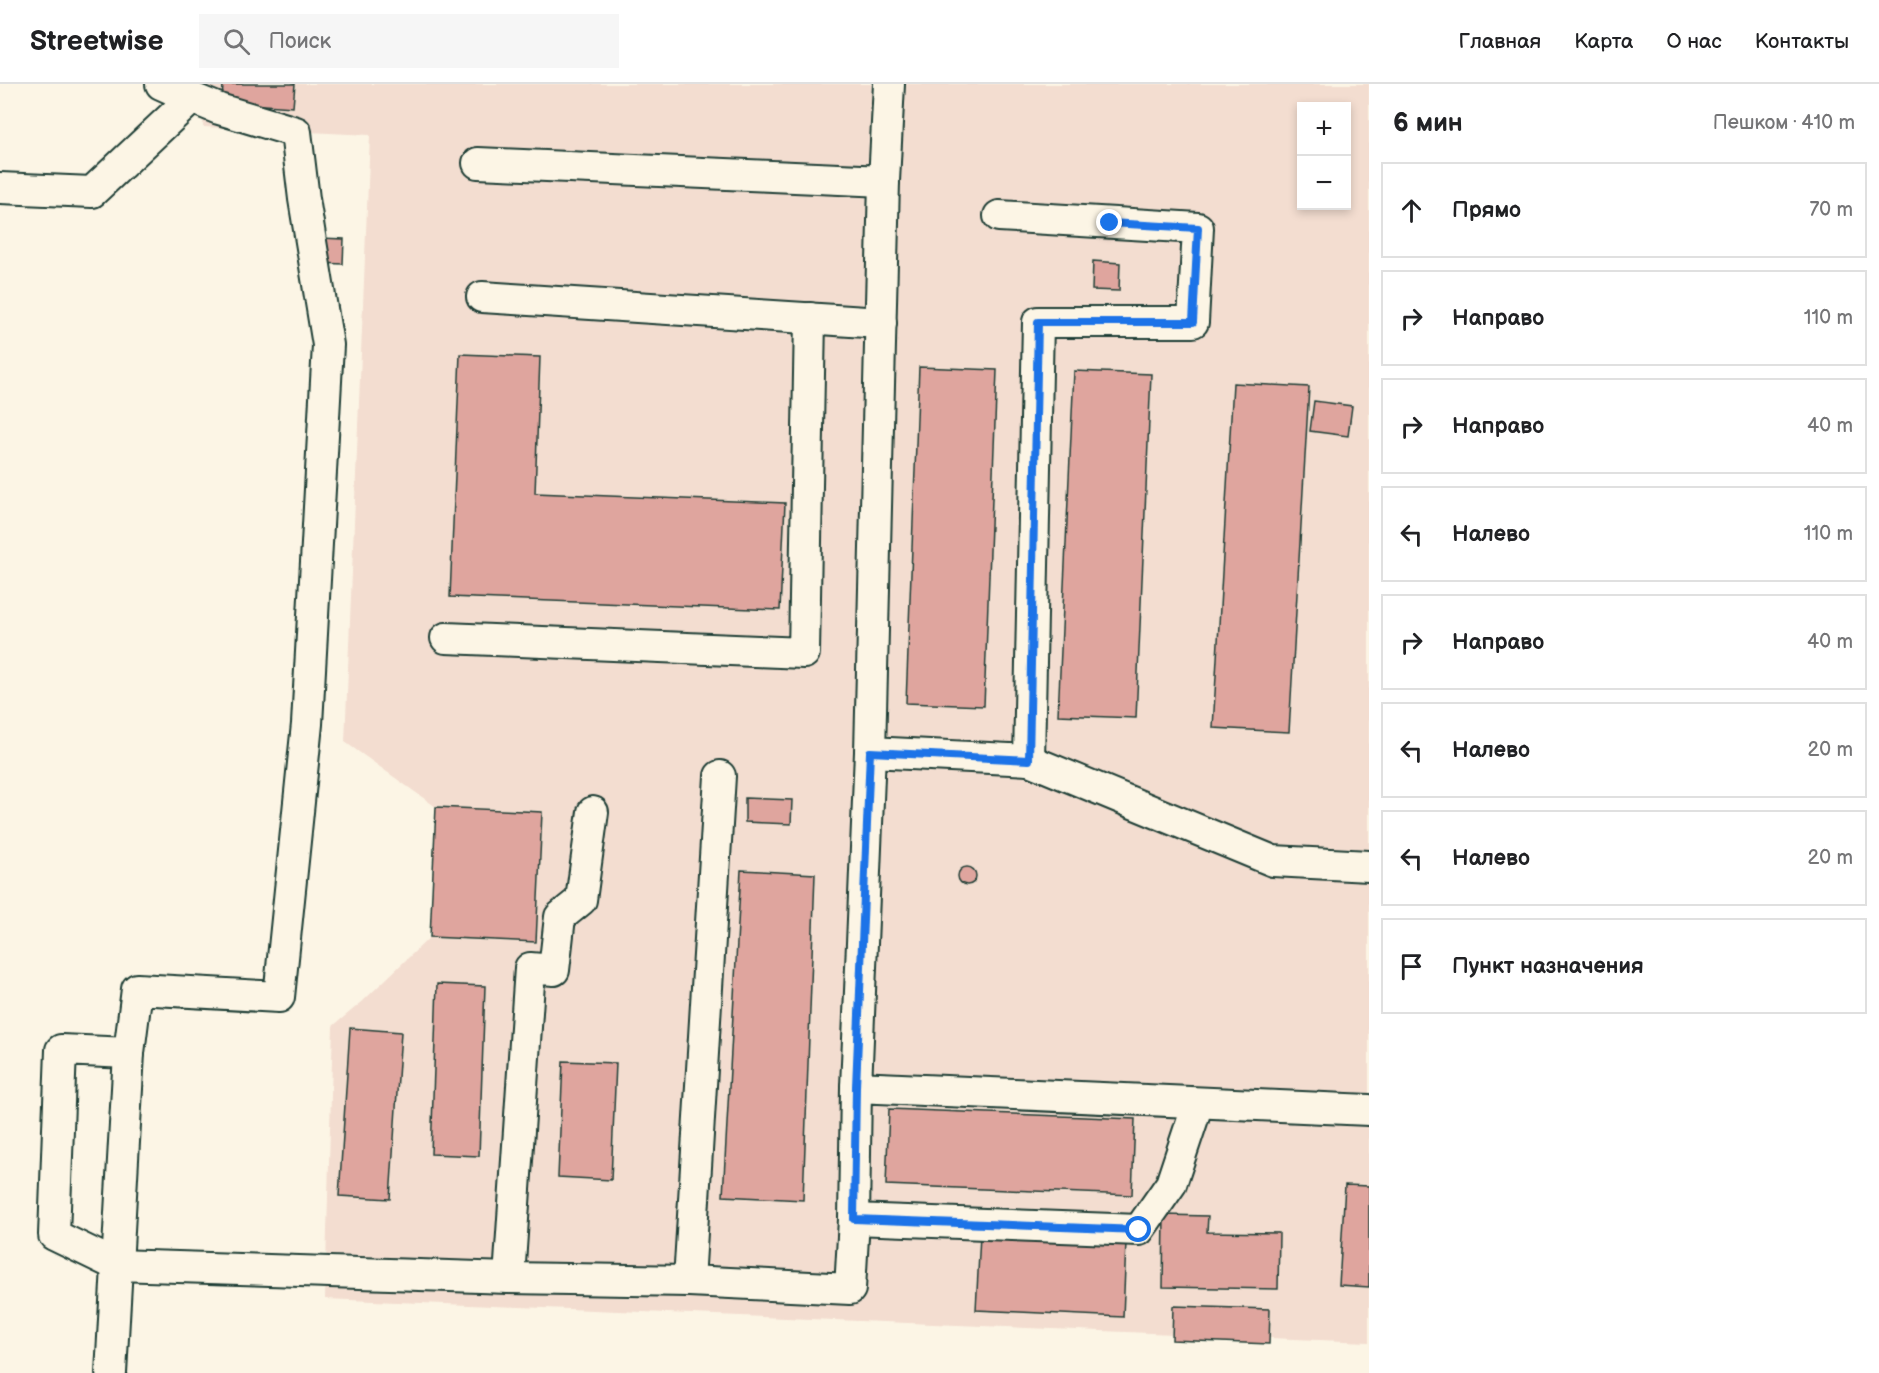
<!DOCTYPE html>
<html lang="ru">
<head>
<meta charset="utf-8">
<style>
  :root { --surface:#fff; --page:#f6f6f6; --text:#202124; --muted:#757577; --line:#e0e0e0 }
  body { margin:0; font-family:"Balsamiq Sans",sans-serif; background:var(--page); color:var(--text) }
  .controls { position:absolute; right:18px; top:18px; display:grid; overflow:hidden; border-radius:0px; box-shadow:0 3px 9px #0003 }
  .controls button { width:54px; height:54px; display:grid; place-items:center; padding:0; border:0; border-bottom:2px solid var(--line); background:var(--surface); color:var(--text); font:30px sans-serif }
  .stop { position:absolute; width:18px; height:18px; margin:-14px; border:4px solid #1a73e8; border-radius:50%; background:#fff }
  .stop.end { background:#1a73e8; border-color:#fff; box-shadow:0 2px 6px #0008 }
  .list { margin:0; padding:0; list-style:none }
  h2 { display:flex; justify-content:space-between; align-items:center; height:78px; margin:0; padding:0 24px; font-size:26px }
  h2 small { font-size:20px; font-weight:400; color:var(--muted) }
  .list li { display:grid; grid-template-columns:39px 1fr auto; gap:18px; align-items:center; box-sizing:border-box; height:96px; margin:0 12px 12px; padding:0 12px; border:2px solid var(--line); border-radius:0px }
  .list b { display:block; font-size:22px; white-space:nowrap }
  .list em { font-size:20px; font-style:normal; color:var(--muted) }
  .icon { flex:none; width:33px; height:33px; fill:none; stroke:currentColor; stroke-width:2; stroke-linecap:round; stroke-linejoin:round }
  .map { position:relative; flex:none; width:1369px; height:1289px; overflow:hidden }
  header { display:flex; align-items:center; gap:36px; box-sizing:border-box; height:84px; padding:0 30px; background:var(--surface); border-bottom:2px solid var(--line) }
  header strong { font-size:28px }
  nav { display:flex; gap:33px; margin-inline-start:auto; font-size:21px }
  .search { width:420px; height:54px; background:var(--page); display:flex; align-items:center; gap:15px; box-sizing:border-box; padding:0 21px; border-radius:0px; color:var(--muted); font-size:22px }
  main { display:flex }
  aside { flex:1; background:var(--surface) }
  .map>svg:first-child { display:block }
  .built { fill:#f3ddd0; fill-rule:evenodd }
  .building { fill:#dfa59e; stroke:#1f3d34; stroke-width:1.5 }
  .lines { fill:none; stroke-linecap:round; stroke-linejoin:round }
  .minor-casing { stroke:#1f3d34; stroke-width:34 }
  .minor { stroke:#fcf5e5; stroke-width:30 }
  .route { stroke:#1a73e8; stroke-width:8 }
</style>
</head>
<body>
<header>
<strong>Streetwise</strong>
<div class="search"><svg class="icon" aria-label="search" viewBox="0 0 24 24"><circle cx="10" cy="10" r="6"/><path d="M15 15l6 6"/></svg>Поиск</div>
<nav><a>Главная</a><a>Карта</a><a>О нас</a><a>Контакты</a></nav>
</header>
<main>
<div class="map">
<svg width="1369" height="1289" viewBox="0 0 1369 1289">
  <rect width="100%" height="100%" fill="#fcf5e5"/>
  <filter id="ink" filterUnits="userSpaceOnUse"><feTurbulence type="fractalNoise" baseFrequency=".0167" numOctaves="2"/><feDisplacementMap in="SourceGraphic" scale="12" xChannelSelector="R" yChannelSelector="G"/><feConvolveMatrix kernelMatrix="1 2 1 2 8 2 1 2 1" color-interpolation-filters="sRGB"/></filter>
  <g filter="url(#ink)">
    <path class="built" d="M205,0H1369V1258L325,1215L333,942L362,918L430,853L436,723L345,658L370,51L203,43ZM1302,22H1346V122H1302Z"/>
    <g class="building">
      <path d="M223,0H295L293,23L222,18Z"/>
      <path d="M320,154L344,155L343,180L319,179Z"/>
      <path d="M1093,177L1120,179L1119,207L1092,206Z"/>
      <path d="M460,270L540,273L535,409L785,419L780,526L450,513Z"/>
      <path d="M919,283L997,286L984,622L906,619Z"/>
      <path d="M1074,287L1151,290L1136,634L1058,631Z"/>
      <path d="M1233,299L1309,303L1289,648L1213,644Z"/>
      <path d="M1314,317L1352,322L1348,352L1310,347Z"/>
      <path d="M745,714L792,716L791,740L745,738Z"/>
      <path d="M436,723L542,728L536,858L430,853Z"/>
      <circle cx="967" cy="792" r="9"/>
      <path d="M741,786L815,790L803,1116L723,1112Z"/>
      <path d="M437,900L485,902L479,1072L431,1070Z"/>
      <path d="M350,944L401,948L390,1115L339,1112Z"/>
      <path d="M563,977L616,979L611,1096L558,1093Z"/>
      <path d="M889,1025L1135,1035L1132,1111L886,1101Z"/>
      <path d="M1345,1101L1369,1102V1203L1339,1201Z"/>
      <path d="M1164,1131L1208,1132L1207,1148L1279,1149L1278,1205L1163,1203Z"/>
      <path d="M980,1151L1126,1158L1123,1233L976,1226Z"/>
      <path d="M1173,1222L1270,1225L1269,1260L1172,1256Z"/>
    </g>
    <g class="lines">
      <defs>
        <g id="minor">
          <path d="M478,79L884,97"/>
          <path d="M0,104L92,108L192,14L161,0"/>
          <path d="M999,132L1198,144L1193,238H1038L1029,676"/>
          <path d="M482,213L881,239"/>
          <path d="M446,554L804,569L810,234"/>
          <path d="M870,668L1029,676L1273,777L1369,782"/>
          <path d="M720,692L689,1197L850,1205L854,1135L856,1003L1369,1026"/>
          <path d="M129,969L61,966L54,1151L116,1181L509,1194L689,1197"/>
          <path d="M856,1003L870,668L884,97L889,0"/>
          <path d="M854,1135L1139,1146L1171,1100L1198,1019"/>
          <path d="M509,1194L530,884L554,886L560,833L581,816L593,728"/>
          <path d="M111,1289L129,969L137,905L279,913L307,640L328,261L304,115L296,48L219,25L192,14"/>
        </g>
      </defs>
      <use href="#minor" class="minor-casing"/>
      <use href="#minor" class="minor"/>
    </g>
  </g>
  <g class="lines" filter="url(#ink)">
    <path class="route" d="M1110,139L1198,144L1193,238H1038L1029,676L870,668L856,1003L854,1135L1139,1146"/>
  </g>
</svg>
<div class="controls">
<button>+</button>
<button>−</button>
</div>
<div class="stop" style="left:1139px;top:1146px"></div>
<div class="stop end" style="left:1110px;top:139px"></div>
</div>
<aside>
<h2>6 мин<small>Пешком · 410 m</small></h2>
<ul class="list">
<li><svg class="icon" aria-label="ahead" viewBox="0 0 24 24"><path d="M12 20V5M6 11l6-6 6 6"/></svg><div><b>Прямо</b></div><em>70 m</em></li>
<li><svg class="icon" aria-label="right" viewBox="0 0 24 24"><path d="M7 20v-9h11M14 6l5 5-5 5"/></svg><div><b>Направо</b></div><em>110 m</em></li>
<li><svg class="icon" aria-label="right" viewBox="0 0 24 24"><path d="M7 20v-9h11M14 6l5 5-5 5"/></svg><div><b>Направо</b></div><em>40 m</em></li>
<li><svg class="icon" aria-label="left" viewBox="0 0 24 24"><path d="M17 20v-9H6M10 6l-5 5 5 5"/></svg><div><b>Налево</b></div><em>110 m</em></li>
<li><svg class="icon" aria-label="right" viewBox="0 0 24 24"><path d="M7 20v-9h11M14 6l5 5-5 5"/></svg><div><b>Направо</b></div><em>40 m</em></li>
<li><svg class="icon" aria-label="left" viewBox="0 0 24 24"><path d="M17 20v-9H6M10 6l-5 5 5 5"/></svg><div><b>Налево</b></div><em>20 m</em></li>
<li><svg class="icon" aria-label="left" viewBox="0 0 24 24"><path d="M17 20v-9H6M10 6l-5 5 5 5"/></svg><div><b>Налево</b></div><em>20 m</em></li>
<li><svg class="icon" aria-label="arrive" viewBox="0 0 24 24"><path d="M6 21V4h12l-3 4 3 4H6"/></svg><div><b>Пункт назначения</b></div></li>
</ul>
</aside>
</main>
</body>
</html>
